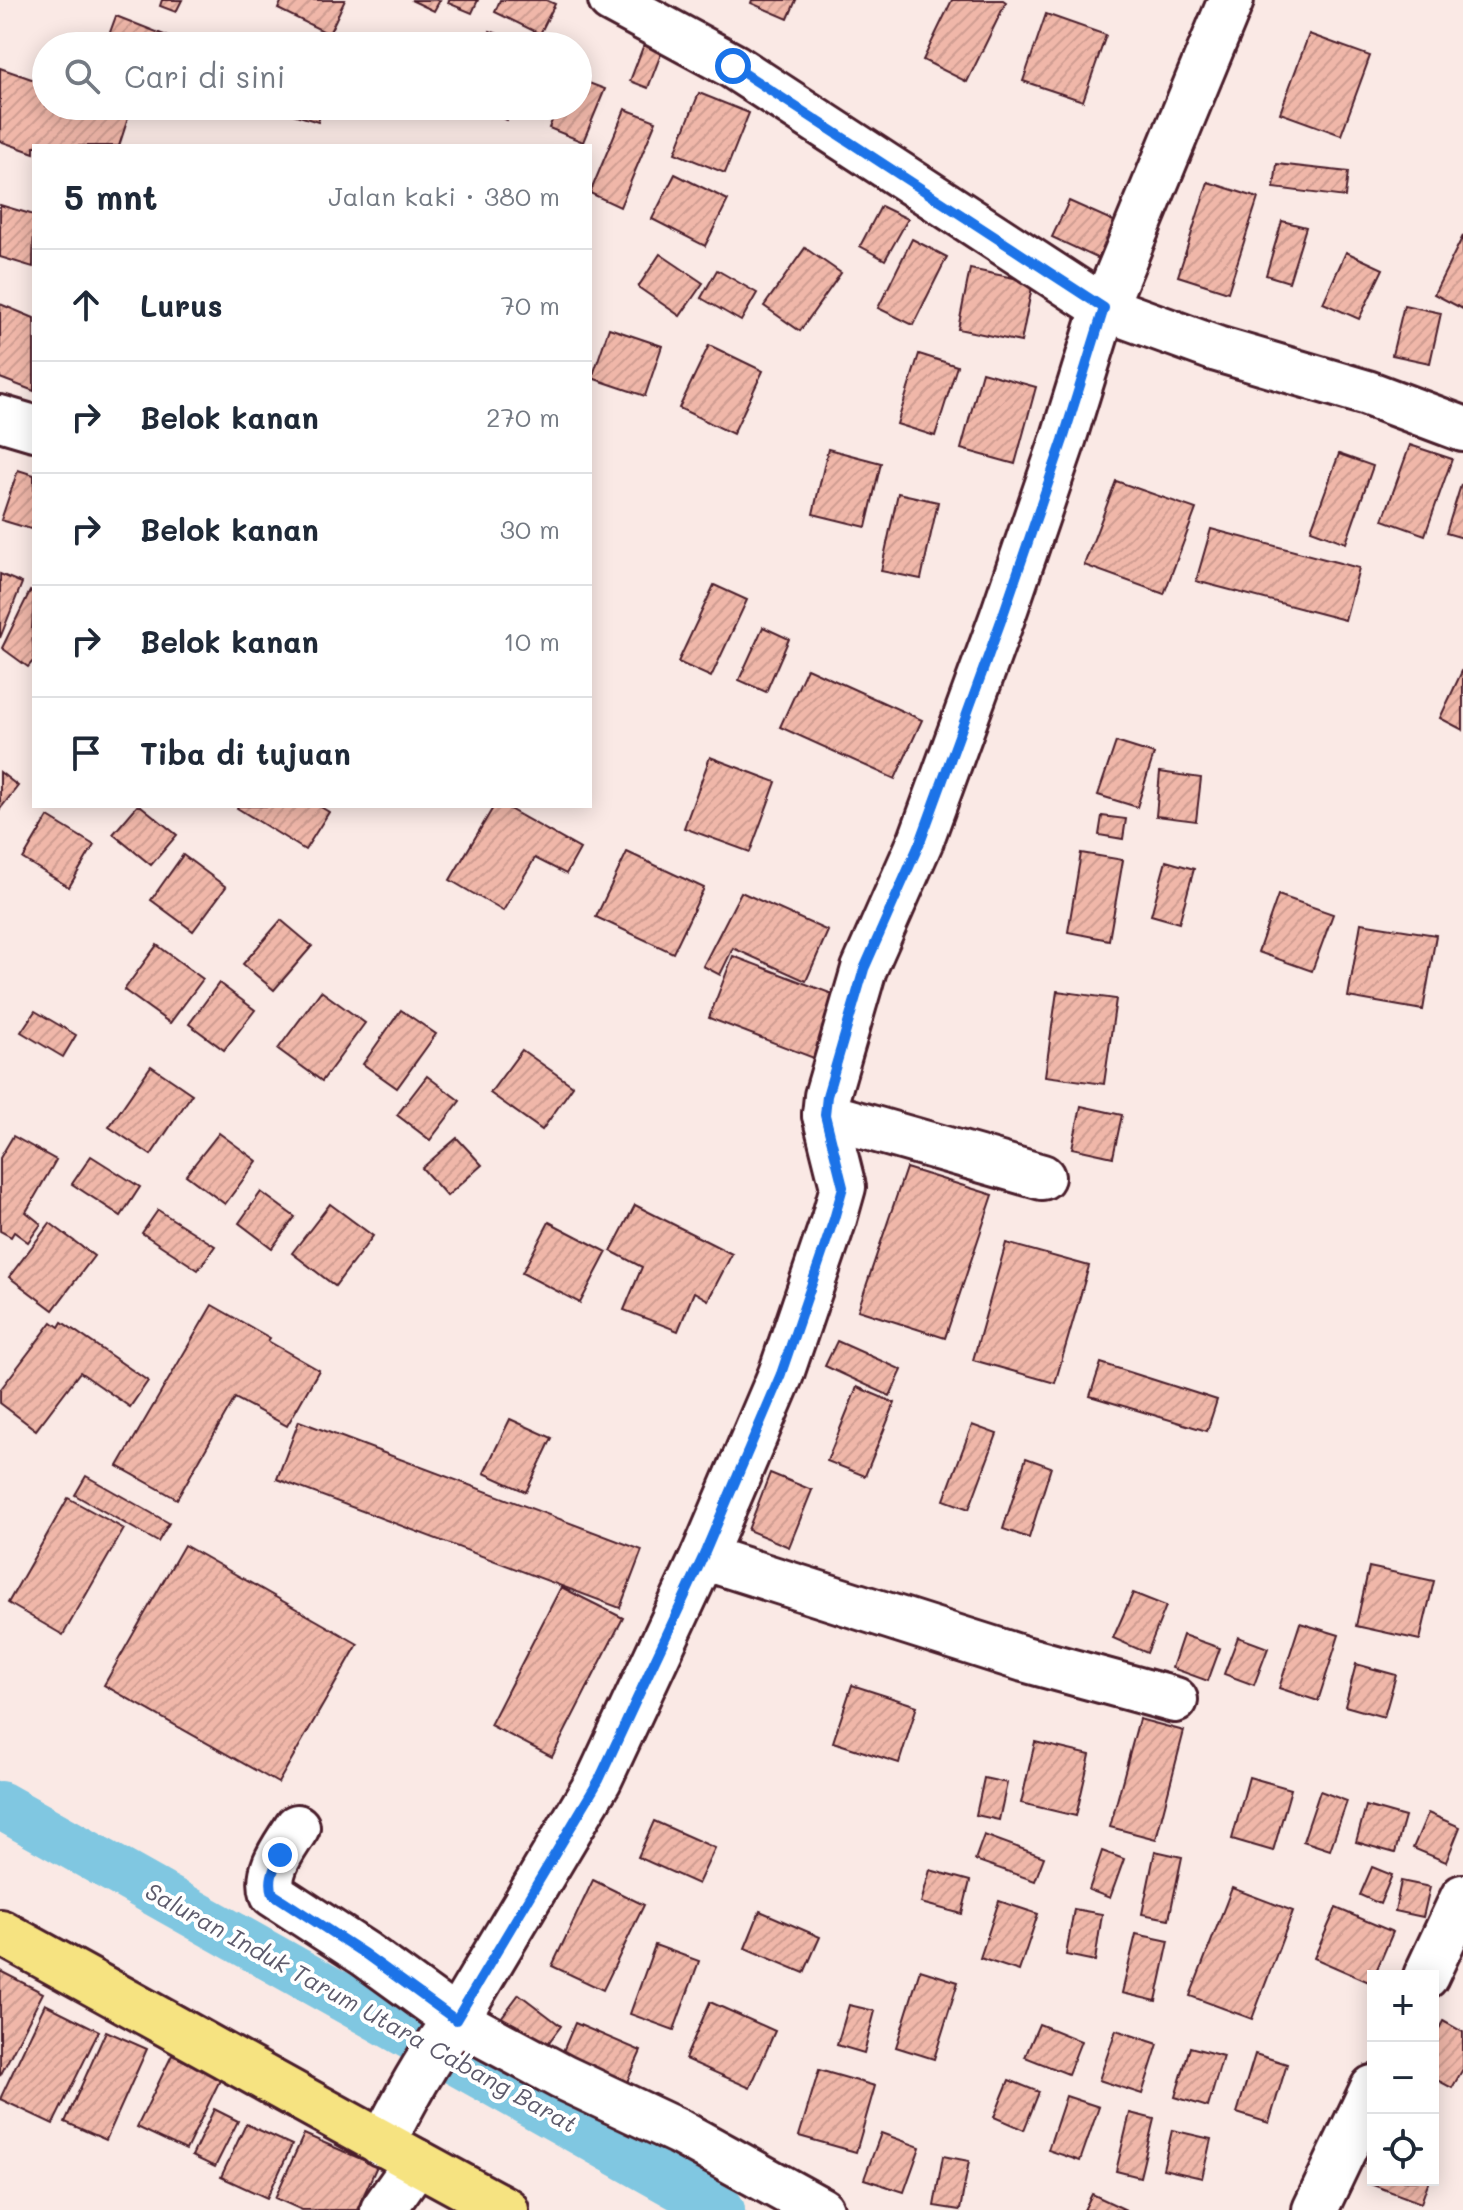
<!DOCTYPE html>
<html lang="id">
<head>
<meta charset="utf-8">
<style>
  :root { --surface:#fff; --page:#f6f6f7; --text:#1f2937; --muted:#747a83; --line:#e0e1e3 }
  body { margin:0; font-family:Mali,sans-serif; background:var(--page); color:var(--text) }
  .controls { position:absolute; right:24px; bottom:24px; display:grid; overflow:hidden; border-radius:0px; box-shadow:0 4px 20px #0003 }
  .controls button { width:72px; height:72px; display:grid; place-items:center; padding:0; border:0; border-bottom:2px solid var(--line); background:var(--surface); color:var(--text); font:40px sans-serif }
  .stop { position:absolute; width:24px; height:24px; margin:-18px; border:6px solid #1a73e8; border-radius:50%; background:#fff }
  .stop.end { background:#1a73e8; border-color:#fff; box-shadow:0 2px 8px #0008 }
  .list { margin:0; padding:0; list-style:none }
  h2 { display:flex; justify-content:space-between; align-items:center; height:104px; margin:0; padding:0 32px; font-size:34px }
  h2 small { font-size:26px; font-weight:400; color:var(--muted) }
  .list li { display:grid; grid-template-columns:52px 1fr auto; gap:24px; align-items:center; box-sizing:border-box; height:112px; padding:0 32px; border-top:2px solid var(--line) }
  .list b { display:block; font-size:30px; white-space:nowrap }
  .list em { font-size:26px; font-style:normal; color:var(--muted) }
  .icon { flex:none; width:44px; height:44px; fill:none; stroke:currentColor; stroke-width:2; stroke-linecap:round; stroke-linejoin:round }
  .map { position:relative; flex:none; width:1463px; height:2210px; overflow:hidden }
  .search { position:absolute; background:var(--surface); box-shadow:0 4px 20px #0003; left:32px; top:32px; width:560px; height:88px; display:flex; align-items:center; gap:20px; box-sizing:border-box; padding:0 28px; border-radius:44px; color:var(--muted); font-size:30px }
  .panel { position:absolute; background:var(--surface); box-shadow:0 4px 20px #0003; left:32px; top:144px; width:560px; height:664px; border-radius:0px }
  .map>svg:first-child { display:block }
  .lines { fill:none; stroke-linecap:round; stroke-linejoin:round }
  .canal { stroke:#80c7e1; stroke-width:48 }
  .building { fill:url(#building-hatch); stroke:#4a1f2b; stroke-width:2 }
  .minor-casing { stroke:#4a1f2b; stroke-width:50 }
  .major-casing { stroke:#4a1f2b; stroke-width:50 }
  .minor { stroke:#fff; stroke-width:44 }
  .major { stroke:#f6e381; stroke-width:44 }
  .route { stroke:#1a73e8; stroke-width:10 }
  .labels { text-anchor:middle; stroke-width:8; stroke-linejoin:round; paint-order:stroke }
  .water-label { font-size:24px; font-style:italic; fill:#5d5a6b; stroke:#fff }
</style>
</head>
<body>
<div class="map">
<svg width="1463" height="2210" viewBox="0 0 1463 2210">
  <defs>
    <pattern id="building-hatch" width="6" height="6" patternUnits="userSpaceOnUse" patternTransform="scale(2)"><rect width="6" height="6" fill="#f0b7a9"/><path d="M-1 1l2-2M0 6l6-6M5 7l2-2" fill="none" stroke="#cf9d92"/></pattern>
  </defs>
  <rect width="100%" height="100%" fill="#fae9e5"/>
  <filter id="ink" filterUnits="userSpaceOnUse"><feTurbulence type="fractalNoise" baseFrequency=".0125" numOctaves="2"/><feDisplacementMap in="SourceGraphic" scale="16" xChannelSelector="R" yChannelSelector="G"/><feConvolveMatrix kernelMatrix="1 2 1 2 8 2 1 2 1" color-interpolation-filters="sRGB"/></filter>
  <g filter="url(#ink)">
    <g class="lines">
      <path class="canal" d="M0,1805L721,2210"/>
    </g>
    <g class="building">
      <path d="M162,0H182L176,12L160,6Z"/>
      <path d="M282,0H345L329,34L278,9Z"/>
      <path d="M411,0H440L434,11Z"/>
      <path d="M449,0H478L472,13L448,3Z"/>
      <path d="M500,0H546L555,4L540,34L495,12Z"/>
      <path d="M752,0H796L788,19L751,3Z"/>
      <path d="M952,0H1003L1006,2L967,82L923,60Z"/>
      <path d="M1046,14L1106,35L1083,101L1023,81Z"/>
      <path d="M116,16L167,36L163,46H105Z"/>
      <path d="M490,31L529,46H484Z"/>
      <path d="M1309,34L1370,56L1341,135L1280,113Z"/>
      <path d="M646,39L664,46L648,88L630,81Z"/>
      <path d="M0,68L46,84V106H113L130,112L119,146H34V153L0,141Z"/>
      <path d="M578,79L605,89L583,142L549,128L558,106H578Z"/>
      <path d="M699,93L749,113L725,173L675,153Z"/>
      <path d="M268,106H323L318,122Z"/>
      <path d="M471,106H512L507,120Z"/>
      <path d="M625,109L656,121L620,207L590,193Z"/>
      <path d="M1277,164L1348,172L1345,197L1274,188Z"/>
      <path d="M675,174L728,200L705,246L652,219Z"/>
      <path d="M1208,182L1258,198L1228,292L1178,276Z"/>
      <path d="M1069,201L1116,222L1099,259L1052,237Z"/>
      <path d="M0,205L34,215L33,267L0,257Z"/>
      <path d="M881,206L908,219L885,260L860,246Z"/>
      <path d="M1282,221L1306,227L1289,282L1266,275Z"/>
      <path d="M1463,236V309L1434,294Z"/>
      <path d="M912,239L947,257L913,325L878,308Z"/>
      <path d="M805,248L841,273L800,331L764,306Z"/>
      <path d="M1346,252L1383,269L1359,319L1323,303Z"/>
      <path d="M660,254L703,283L680,316L638,287Z"/>
      <path d="M970,269L1033,282L1021,342L958,329Z"/>
      <path d="M717,270L757,293L741,321L701,298Z"/>
      <path d="M0,304L34,318V391L0,378Z"/>
      <path d="M1404,305L1441,313L1430,363L1392,355Z"/>
      <path d="M609,328L662,346L645,396L592,378Z"/>
      <path d="M709,345L763,371L733,434L679,408Z"/>
      <path d="M919,354L957,366L935,436L897,424Z"/>
      <path d="M982,372L1036,387L1015,464L961,449Z"/>
      <path d="M1410,445L1452,459L1425,535L1383,520Z"/>
      <path d="M828,449L881,463L866,527L813,514Z"/>
      <path d="M1339,454L1373,466L1346,543L1311,530Z"/>
      <path d="M18,470L34,475V530L1,520Z"/>
      <path d="M1116,481L1196,509L1164,594L1084,565Z"/>
      <path d="M1461,485L1463,486V538L1446,533Z"/>
      <path d="M898,493L938,502L921,579L881,571Z"/>
      <path d="M1211,529L1359,568L1345,620L1196,581Z"/>
      <path d="M0,574L22,583L0,638Z"/>
      <path d="M714,585L747,600L711,677L678,662Z"/>
      <path d="M30,591L34,593L32,630L34,660L28,667L2,648Z"/>
      <path d="M763,627L789,639L766,692L739,680Z"/>
      <path d="M807,668L922,720L895,779L780,727Z"/>
      <path d="M1463,669V730L1440,718Z"/>
      <path d="M1116,742L1154,754L1137,807L1098,795Z"/>
      <path d="M710,757L776,782L750,852L684,828Z"/>
      <path d="M0,772L18,786L0,809Z"/>
      <path d="M1160,772L1201,778L1196,821L1156,816Z"/>
      <path d="M137,806H141L177,835L151,865L113,834Z"/>
      <path d="M238,806H319L329,812L305,850L237,808Z"/>
      <path d="M494,806H504L580,849L566,874L535,858L503,911L450,880Z"/>
      <path d="M1102,816L1126,819L1123,839L1099,835Z"/>
      <path d="M48,817L94,845L69,887L23,859Z"/>
      <path d="M627,852L704,888L673,953L596,917Z"/>
      <path d="M1081,853L1123,860L1109,940L1068,932Z"/>
      <path d="M183,855L226,887L193,931L151,900Z"/>
      <path d="M1166,861L1194,869L1179,923L1151,915Z"/>
      <path d="M741,892L828,931L806,981L733,948L720,975L703,966Z"/>
      <path d="M1278,895L1333,914L1312,971L1258,952Z"/>
      <path d="M281,920L312,946L274,990L243,964Z"/>
      <path d="M1361,923L1436,935L1423,1010L1348,997Z"/>
      <path d="M157,945L203,979L170,1023L124,990Z"/>
      <path d="M733,956L843,998L819,1060L709,1018Z"/>
      <path d="M219,983L255,1010L224,1050L189,1024Z"/>
      <path d="M321,991L365,1023L322,1081L278,1049Z"/>
      <path d="M1057,991L1116,999L1104,1084L1045,1076Z"/>
      <path d="M401,1010L436,1034L397,1088L363,1064Z"/>
      <path d="M35,1011L76,1035L63,1057L21,1032Z"/>
      <path d="M522,1050L573,1086L542,1130L490,1093Z"/>
      <path d="M151,1066L192,1094L151,1155L109,1127Z"/>
      <path d="M427,1076L460,1101L430,1140L397,1115Z"/>
      <path d="M1081,1106L1122,1115L1113,1157L1072,1148Z"/>
      <path d="M219,1133L257,1161L225,1204L186,1175Z"/>
      <path d="M13,1136L56,1160L26,1212L41,1224L28,1242L14,1232L11,1237L0,1231V1158Z"/>
      <path d="M457,1138L482,1165L447,1196L422,1168Z"/>
      <path d="M91,1156L140,1187L121,1216L72,1184Z"/>
      <path d="M906,1168L993,1195L945,1338L858,1310Z"/>
      <path d="M261,1192L295,1217L272,1248L239,1223Z"/>
      <path d="M330,1204L373,1236L335,1286L292,1253Z"/>
      <path d="M635,1205L732,1254L708,1300L694,1292L678,1331L624,1310L642,1267L611,1251Z"/>
      <path d="M158,1210L215,1246L198,1270L142,1233Z"/>
      <path d="M549,1222L607,1252L580,1303L522,1273Z"/>
      <path d="M50,1223L94,1256L53,1310L9,1277Z"/>
      <path d="M1006,1243L1089,1266L1055,1383L973,1360Z"/>
      <path d="M212,1305L270,1338L268,1341L319,1370L287,1426L235,1398L177,1499L118,1466Z"/>
      <path d="M52,1322L59,1327L62,1322L148,1381L130,1407L80,1372L36,1430L0,1403V1390Z"/>
      <path d="M837,1341L902,1370L890,1396L825,1366Z"/>
      <path d="M1101,1363L1217,1400L1207,1431L1090,1396Z"/>
      <path d="M857,1387L895,1403L865,1476L827,1461Z"/>
      <path d="M510,1419L552,1438L526,1492L484,1473Z"/>
      <path d="M299,1421L642,1550L620,1608L277,1479Z"/>
      <path d="M972,1425L997,1434L969,1509L944,1500Z"/>
      <path d="M1026,1458L1051,1467L1029,1538L1003,1529Z"/>
      <path d="M770,1473L812,1490L789,1547L748,1530Z"/>
      <path d="M86,1476L169,1523L158,1542L75,1495Z"/>
      <path d="M68,1498L124,1529L63,1635L8,1603Z"/>
      <path d="M184,1545L358,1644L278,1783L104,1685Z"/>
      <path d="M1369,1567L1434,1581L1420,1640L1356,1626Z"/>
      <path d="M561,1587L623,1618L552,1757L490,1725Z"/>
      <path d="M1133,1593L1166,1606L1147,1653L1113,1638Z"/>
      <path d="M1300,1623L1339,1635L1318,1701L1279,1688Z"/>
      <path d="M1183,1635L1220,1648L1208,1681L1172,1668Z"/>
      <path d="M1238,1637L1268,1648L1254,1685L1224,1674Z"/>
      <path d="M1356,1664L1396,1675L1384,1717L1345,1706Z"/>
      <path d="M852,1685L917,1706L899,1763L833,1742Z"/>
      <path d="M1139,1719L1184,1731L1156,1839L1110,1827Z"/>
      <path d="M1035,1742L1090,1755L1076,1816L1021,1803Z"/>
      <path d="M1249,1777L1291,1789L1273,1851L1232,1839Z"/>
      <path d="M984,1778L1007,1783L999,1820L976,1815Z"/>
      <path d="M1320,1791L1347,1801L1330,1850L1303,1841Z"/>
      <path d="M1366,1806L1405,1817L1395,1853L1356,1842Z"/>
      <path d="M1428,1813L1460,1827L1446,1862L1413,1848Z"/>
      <path d="M654,1821L715,1848L698,1884L638,1857Z"/>
      <path d="M984,1835L1044,1857L1035,1881L975,1860Z"/>
      <path d="M1102,1851L1124,1859L1110,1898L1089,1890Z"/>
      <path d="M1155,1851L1182,1857L1169,1919L1142,1914Z"/>
      <path d="M1372,1867L1392,1875L1380,1904L1360,1895Z"/>
      <path d="M930,1870L970,1881L962,1914L921,1903Z"/>
      <path d="M593,1880L644,1905L603,1990L552,1966Z"/>
      <path d="M1401,1881L1430,1887L1423,1917L1395,1911Z"/>
      <path d="M1232,1888L1293,1911L1252,2019L1190,1996Z"/>
      <path d="M999,1901L1038,1914L1019,1971L980,1958Z"/>
      <path d="M1336,1908L1393,1932L1371,1983L1314,1958Z"/>
      <path d="M1074,1909L1102,1914L1095,1961L1066,1955Z"/>
      <path d="M760,1911L820,1937L804,1973L745,1948Z"/>
      <path d="M1136,1934L1169,1941L1156,2001L1122,1993Z"/>
      <path d="M655,1945L699,1961L674,2030L630,2014Z"/>
      <path d="M920,1970L958,1982L934,2059L896,2047Z"/>
      <path d="M0,1971L43,1993L0,2076Z"/>
      <path d="M519,1994L561,2026L543,2050L501,2018Z"/>
      <path d="M710,2002L775,2031L750,2088L685,2059Z"/>
      <path d="M45,2004L99,2031L53,2124L0,2099Z"/>
      <path d="M849,2005L875,2011L864,2053L837,2045Z"/>
      <path d="M1443,2021L1463,2032V2069L1452,2088L1433,2078V2040Z"/>
      <path d="M575,2023L641,2051L623,2091L558,2063Z"/>
      <path d="M1039,2024L1081,2041L1068,2074L1025,2057Z"/>
      <path d="M1116,2030L1158,2044L1142,2094L1099,2080Z"/>
      <path d="M106,2031L147,2049L106,2140L65,2122Z"/>
      <path d="M1190,2047L1223,2056L1208,2107L1175,2097Z"/>
      <path d="M1255,2054L1287,2064L1269,2123L1237,2113Z"/>
      <path d="M172,2055L221,2078L186,2150L137,2127Z"/>
      <path d="M819,2070L875,2086L856,2152L799,2136Z"/>
      <path d="M1009,2080L1039,2092L1024,2130L994,2117Z"/>
      <path d="M1066,2096L1099,2107L1080,2161L1048,2150Z"/>
      <path d="M214,2109L238,2121L215,2167L192,2156Z"/>
      <path d="M1130,2113L1154,2119L1140,2177L1116,2171Z"/>
      <path d="M246,2124L292,2145L267,2198L221,2177Z"/>
      <path d="M1172,2130L1211,2139L1202,2178L1163,2169Z"/>
      <path d="M881,2133L920,2147L904,2192L864,2179Z"/>
      <path d="M304,2134L377,2166L357,2210H302L275,2198Z"/>
      <path d="M943,2156L969,2161L960,2210L934,2206Z"/>
      <path d="M1373,2176V2180H1429L1421,2203L1370,2184Z"/>
      <path d="M1092,2194L1126,2210H1084Z"/>
    </g>
    <g class="lines">
      <defs>
        <g id="minor">
          <path d="M611,0L733,66L1104,308L1217,349L1367,393L1463,429"/>
          <path d="M0,418L34,428"/>
          <path d="M825,1115L1042,1177"/>
          <path d="M703,1557L1024,1659L1175,1700"/>
          <path d="M297,1827C285,1847 265,1870 273,1894L365,1954L456,2020L562,2077L679,2132L821,2210"/>
          <path d="M1426,1976L1463,1897"/>
          <path d="M382,2144C404,2101 427,2058 456,2020L599,1780L703,1557L781,1374L834,1219L843,1187L825,1115L827,1096L864,969L921,840L1002,618L1063,440L1104,308L1231,0"/>
          <path d="M383,2210L417,2162"/>
          <path d="M1315,2210L1373,2088"/>
        </g>
        <path id="major" d="M0,1932C169,2024 336,2119 506,2210"/>
      </defs>
      <use href="#minor" class="minor-casing"/>
      <use href="#major" class="major-casing"/>
      <use href="#minor" class="minor"/>
      <use href="#major" class="major"/>
    </g>
  </g>
  <g class="lines" filter="url(#ink)">
    <path class="route" d="M280,1855C274,1869 268,1879 273,1894L365,1954L456,2020L599,1780L703,1557L781,1374L834,1219L843,1187L825,1115L827,1096L864,969L921,840L1002,618L1063,440L1104,308L733,66"/>
  </g>
  <g class="labels">
    <g class="water-label">
      <text transform="translate(361 2008) rotate(29)" y="8">Saluran Induk Tarum Utara Cabang Barat</text>
    </g>
  </g>
</svg>
<div class="controls">
<button>+</button>
<button>−</button>
<button><svg class="icon" aria-label="locate" viewBox="0 0 24 24"><circle cx="12" cy="12" r="6"/><path d="M12 2v4M12 18v4M2 12h4M18 12h4"/></svg></button>
</div>
<div class="stop" style="left:733px;top:66px"></div>
<div class="stop end" style="left:280px;top:1855px"></div>
<div class="search"><svg class="icon" aria-label="search" viewBox="0 0 24 24"><circle cx="10" cy="10" r="6"/><path d="M15 15l6 6"/></svg>Cari di sini</div>
<section class="panel">
<h2>5 mnt<small>Jalan kaki · 380 m</small></h2>
<ul class="list">
<li><svg class="icon" aria-label="ahead" viewBox="0 0 24 24"><path d="M12 20V5M6 11l6-6 6 6"/></svg><div><b>Lurus</b></div><em>70 m</em></li>
<li><svg class="icon" aria-label="right" viewBox="0 0 24 24"><path d="M7 20v-9h11M14 6l5 5-5 5"/></svg><div><b>Belok kanan</b></div><em>270 m</em></li>
<li><svg class="icon" aria-label="right" viewBox="0 0 24 24"><path d="M7 20v-9h11M14 6l5 5-5 5"/></svg><div><b>Belok kanan</b></div><em>30 m</em></li>
<li><svg class="icon" aria-label="right" viewBox="0 0 24 24"><path d="M7 20v-9h11M14 6l5 5-5 5"/></svg><div><b>Belok kanan</b></div><em>10 m</em></li>
<li><svg class="icon" aria-label="arrive" viewBox="0 0 24 24"><path d="M6 21V4h12l-3 4 3 4H6"/></svg><div><b>Tiba di tujuan</b></div></li>
</ul>
</section>
</div>
</body>
</html>
